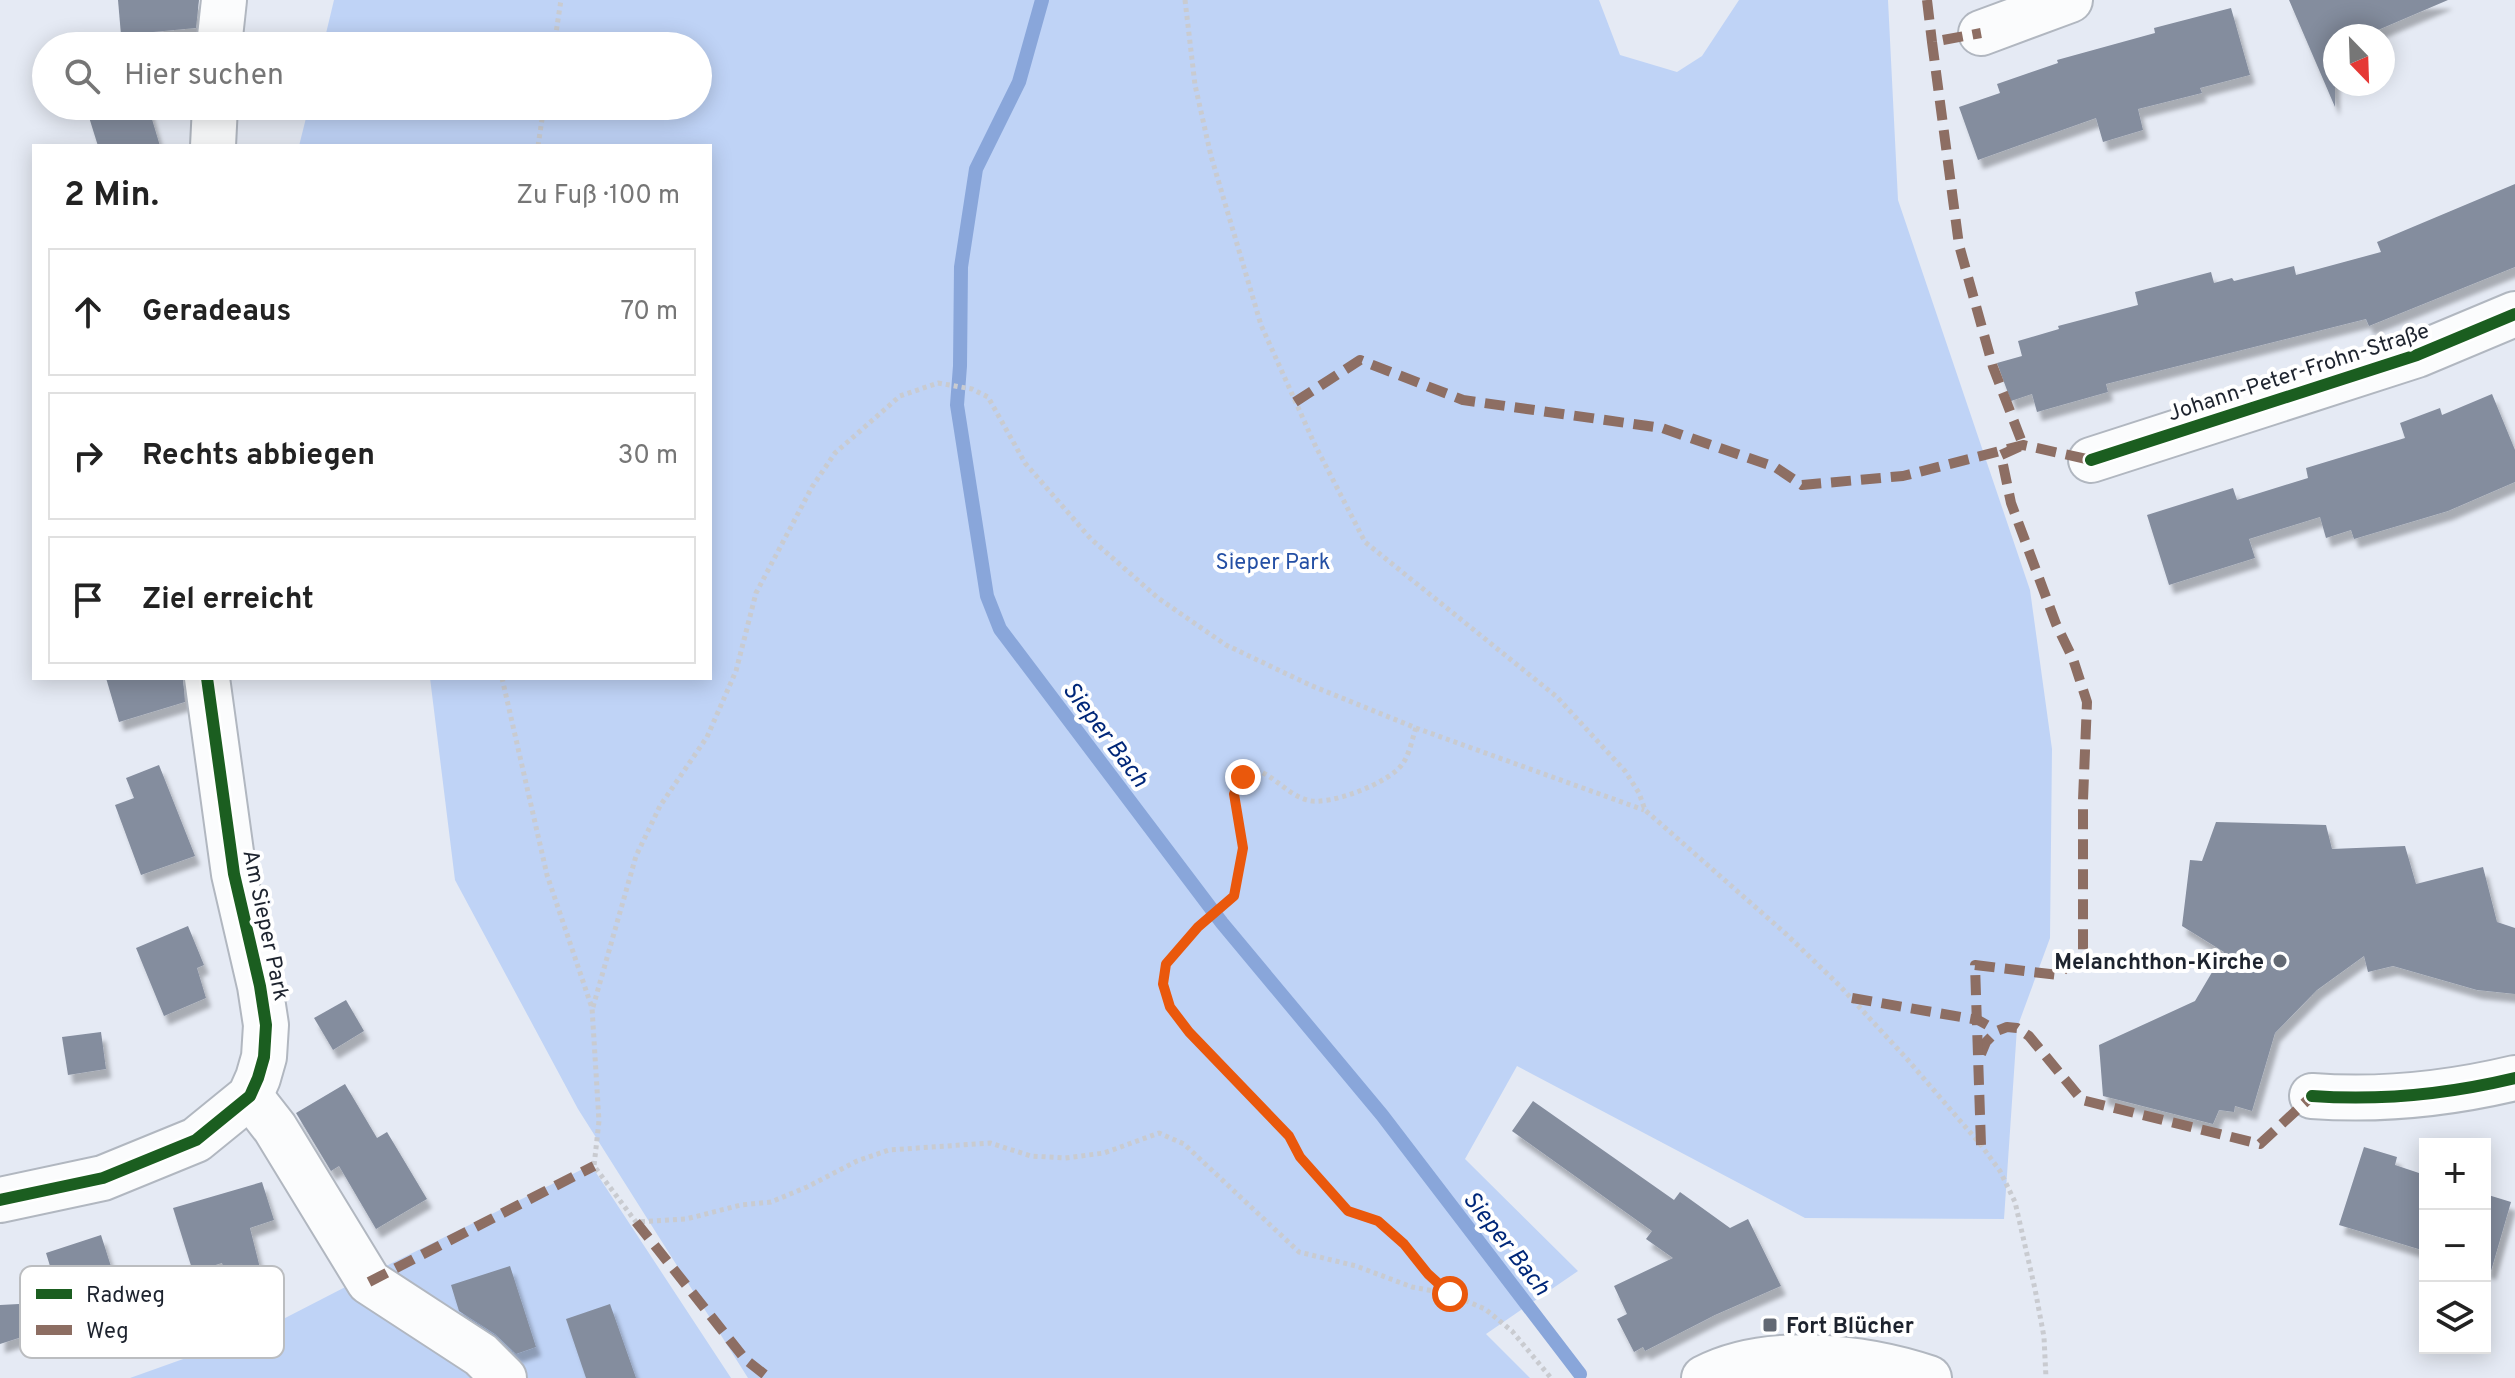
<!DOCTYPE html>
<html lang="de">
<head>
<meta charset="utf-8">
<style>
  :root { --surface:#fff; --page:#f6f6f6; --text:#222; --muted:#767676; --line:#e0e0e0 }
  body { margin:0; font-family:Overpass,sans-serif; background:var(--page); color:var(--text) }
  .controls { position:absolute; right:24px; bottom:24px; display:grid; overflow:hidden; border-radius:0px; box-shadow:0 4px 20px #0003 }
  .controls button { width:72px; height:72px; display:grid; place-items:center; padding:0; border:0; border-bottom:2px solid var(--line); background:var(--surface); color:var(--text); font:40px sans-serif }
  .compass { position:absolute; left:2323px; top:24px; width:72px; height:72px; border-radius:50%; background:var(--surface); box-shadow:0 4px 20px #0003; rotate:157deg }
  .stop { position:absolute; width:24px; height:24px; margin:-18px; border:6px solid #ea580c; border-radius:50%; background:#fff }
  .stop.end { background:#ea580c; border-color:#fff; box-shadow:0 2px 8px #0008 }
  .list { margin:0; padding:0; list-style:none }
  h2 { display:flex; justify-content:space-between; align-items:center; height:104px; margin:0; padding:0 32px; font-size:34px }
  h2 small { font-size:26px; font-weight:400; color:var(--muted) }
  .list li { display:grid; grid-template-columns:52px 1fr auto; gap:24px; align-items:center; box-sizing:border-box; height:128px; margin:0 16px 16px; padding:0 16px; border:2px solid var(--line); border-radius:0px }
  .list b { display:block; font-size:30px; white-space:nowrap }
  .list em { font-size:26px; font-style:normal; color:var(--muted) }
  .icon { flex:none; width:44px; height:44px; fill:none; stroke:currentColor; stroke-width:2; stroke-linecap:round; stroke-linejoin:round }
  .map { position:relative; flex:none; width:2515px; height:1378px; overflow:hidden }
  .search { position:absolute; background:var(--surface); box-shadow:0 4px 20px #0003; left:32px; top:32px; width:680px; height:88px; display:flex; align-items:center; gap:20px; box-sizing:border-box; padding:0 28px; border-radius:44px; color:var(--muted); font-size:30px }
  .panel { position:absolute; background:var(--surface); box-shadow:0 4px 20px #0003; left:32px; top:144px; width:680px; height:536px; border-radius:0px }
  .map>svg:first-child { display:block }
  .green { fill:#bfd3f6 }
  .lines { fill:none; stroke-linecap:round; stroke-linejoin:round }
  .stream { stroke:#89a6da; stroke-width:14 }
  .building { fill:#848d9e; filter:url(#shadow) }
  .minor-casing { stroke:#b1b7c0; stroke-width:48 }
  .major-casing { stroke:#b1b7c0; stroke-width:48 }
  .path { stroke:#c9cbd0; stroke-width:5; stroke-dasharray:4 4; stroke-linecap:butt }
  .minor { stroke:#fbfcfd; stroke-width:44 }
  .major { stroke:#fbfcfd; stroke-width:44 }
  .quiet { stroke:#8d6e63; stroke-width:10; stroke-dasharray:20 10; stroke-linecap:butt }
  .cycleway-casing { stroke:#fff; stroke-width:17 }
  .cycleway { stroke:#1b5e20; stroke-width:12 }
  .route { stroke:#ea580c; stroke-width:10 }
  .poi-dot { fill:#636973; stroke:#fff; stroke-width:3 }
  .labels { text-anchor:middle; stroke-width:8; stroke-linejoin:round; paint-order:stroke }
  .street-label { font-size:22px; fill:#1d232e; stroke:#fff }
  .park-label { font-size:22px; fill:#244fa4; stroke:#fff }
  .poi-label { font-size:22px; font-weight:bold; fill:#1d232e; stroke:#fff; text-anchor:end }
  .water-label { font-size:24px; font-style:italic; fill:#002779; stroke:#fff }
  .key { fill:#fff; stroke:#bbbdc0; stroke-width:2 }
  .key-label { font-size:22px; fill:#1d232e }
</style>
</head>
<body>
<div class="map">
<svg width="2515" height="1378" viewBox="0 0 2515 1378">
  <defs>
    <filter id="shadow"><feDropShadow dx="5" dy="9" stdDeviation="2" flood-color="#0004"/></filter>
  </defs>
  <rect width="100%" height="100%" fill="#e5eaf4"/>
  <g class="green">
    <path d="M334,0H1599L1620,55L1677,72L1702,56L1739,0H1888L1898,200L2030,590L2052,749L2050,938L2017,1028L2004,1219L1805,1218L1517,1066L1465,1159L1578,1271L1486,1334L1530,1378H748L578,1109L455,880L430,678H710V146H299L309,106H698V46H323Z"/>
    <path d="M591,1165L731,1378H130L256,1333L392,1263Z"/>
  </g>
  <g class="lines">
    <path class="stream" d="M1042,0L1019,82L976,169L961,267L960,366L957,405L987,596L1000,629L1222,923L1382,1115L1580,1374"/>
  </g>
  <g class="building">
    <path d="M118,0H199L196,28L121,35Z"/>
    <path d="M2289,0H2448L2364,36H2335V107Z"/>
    <path d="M2231,8L2250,75L2200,88L2202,93L2138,109L2143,130L2103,142L2096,118L1978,160L1959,107L2000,93L1997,84L2058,63L2057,60L2155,33L2154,28Z"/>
    <path d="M112,106H148L160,146H98L88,114Z"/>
    <path d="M2515,184V267L2369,326L2366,319L2106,384L2108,392L2037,412L2032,394L2011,401L1997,363L2022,356L2018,341L2059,329L2058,326L2138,305L2135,292L2211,272L2214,283L2232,278L2234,281L2294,266L2296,275L2381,252L2377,242Z"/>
    <path d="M2492,394L2515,450V482L2448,511L2354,539L2351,530L2326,538L2320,517L2249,539L2255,558L2169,585L2147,515L2233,488L2237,500L2308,478L2306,468L2405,438L2400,423L2440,408L2442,415Z"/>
    <path d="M106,678H183L185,702L119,722Z"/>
    <path d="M159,765L195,856L141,875L115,805L134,798L126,778Z"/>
    <path d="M2216,822L2326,825L2332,849L2405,846L2416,884L2483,867L2497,922L2515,928V994L2477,990L2393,966L2368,972L2364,956L2317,990L2275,1033L2252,1111L2235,1106L2234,1112L2219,1110L2213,1124L2103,1096L2099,1045L2195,1001L2224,952L2182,926L2190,860L2202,861Z"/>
    <path d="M188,926L204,965L197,968L206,998L164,1016L136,948Z"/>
    <path d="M346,1000L364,1031L333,1050L314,1018Z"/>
    <path d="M101,1032L106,1069L68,1075L62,1037Z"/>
    <path d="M345,1084L377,1138L387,1132L427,1199L376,1229L339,1166L331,1171L296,1113Z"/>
    <path d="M1533,1101L1674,1200L1680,1192L1730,1228L1748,1219L1781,1286L1715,1315L1645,1351L1643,1347L1634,1352L1617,1319L1627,1314L1614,1286L1673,1258L1646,1239L1652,1231L1512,1131Z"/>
    <path d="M2364,1147L2397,1157L2395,1165L2425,1175V1251L2339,1225Z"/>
    <path d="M262,1182L274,1220L250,1228L261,1272L228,1282L222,1263L193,1272L173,1208Z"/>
    <path d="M2485,1194L2511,1202L2491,1271L2485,1269Z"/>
    <path d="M101,1235L115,1279L111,1281L118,1306L0,1344V1305L57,1302L50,1280L54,1279L46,1253Z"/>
    <path d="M510,1266L536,1347L516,1354L495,1334L459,1311L451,1285Z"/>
    <path d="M610,1304L636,1378H586L566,1319Z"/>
  </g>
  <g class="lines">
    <defs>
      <g id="minor">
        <path d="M1981,33L2070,0"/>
        <path d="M219,46L224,0"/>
        <path d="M213,146L215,106"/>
        <path d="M2091,460L2417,355L2515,314"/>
        <path d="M250,1096L275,1128L369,1282L481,1355L504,1378"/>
        <path d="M2312,1096C2380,1101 2448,1094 2515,1078"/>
        <path d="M0,1200L103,1178L196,1140L250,1096L258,1078L264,1057L266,1025L260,986L234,874L207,678"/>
      </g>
      <path id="major" d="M1704,1378C1767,1345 1863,1356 1929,1378"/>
    </defs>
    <use href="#minor" class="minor-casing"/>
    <use href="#major" class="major-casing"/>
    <g class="path">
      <path d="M1185,0L1195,85L1211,156L1261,325L1315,445L1365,542L1557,697L1625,771L1639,793L1645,810L1786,934L1839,985L1907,1059L1981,1145L2000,1171L2015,1202L2035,1289L2044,1337L2046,1378"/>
      <path d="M554,46L561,0"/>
      <path d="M538,146L544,106"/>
      <path d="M502,678L547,875L592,1008L599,1121L594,1166L636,1222L686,1219L741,1205L771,1202L807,1187L857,1161L889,1150L990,1143L1031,1156L1065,1158L1104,1153L1159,1133L1184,1144L1299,1252L1356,1266L1412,1287L1450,1294L1485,1309L1512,1331L1551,1378"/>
      <path d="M1416,728C1412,739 1410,753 1403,763C1392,782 1328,807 1307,800C1289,795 1276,778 1259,771L1243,777L1234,794L1243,848L1234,896L1198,927L1166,964L1163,984L1170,1007L1189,1032L1289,1136L1300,1157L1348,1211L1378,1221L1404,1244L1428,1274L1449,1293"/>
      <path d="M593,1007L636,856L660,806L707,737L736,671L756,593L812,487L835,453L900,396L938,383L972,389L988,397L1025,463L1091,539L1158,598L1226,645L1310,685L1416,728L1644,810"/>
    </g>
    <use href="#minor" class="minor"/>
    <use href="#major" class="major"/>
    <g class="quiet">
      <path d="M1927,0L1932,42"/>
      <path d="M1295,402L1360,360L1463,400L1662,428L1775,467L1802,485L1903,476L2023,445L2091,460"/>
      <path d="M1852,998L1978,1020L1987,1025"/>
      <path d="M1981,1054L1986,1042L1997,1031L2007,1027L2017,1028L2029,1036L2082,1100L2260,1144L2312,1096"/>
      <path d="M1981,1145L1975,965L2058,975L2083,951V800L2087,702L2073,659L2056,624L2011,503L2001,455L2023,445L1993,367L1959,245L1932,42L1981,33"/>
      <path d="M636,1222L745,1359L769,1378"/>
      <path d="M369,1282L594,1166"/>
    </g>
    <defs>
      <g id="cycleway">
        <path d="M2091,460L2417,355L2515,314"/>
        <path d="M2312,1096C2380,1101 2448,1094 2515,1078"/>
        <path d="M0,1200L103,1178L196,1140L250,1096L258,1078L264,1057L266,1025L260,986L234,874L207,678"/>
      </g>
    </defs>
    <use href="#cycleway" class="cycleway-casing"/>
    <use href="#cycleway" class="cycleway"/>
  </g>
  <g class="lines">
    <path class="route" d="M1243,777L1234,794L1243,848L1234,896L1198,927L1166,964L1163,984L1170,1007L1189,1032L1289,1136L1300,1157L1348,1211L1378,1221L1404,1244L1428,1274L1450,1294"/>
  </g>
  <g class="poi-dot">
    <circle cx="2280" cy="961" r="8"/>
    <rect x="1762" y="1317" width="16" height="16" rx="4"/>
  </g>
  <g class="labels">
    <g class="street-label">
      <text transform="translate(2298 371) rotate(-18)" y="8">Johann-Peter-Frohn-Straße</text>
      <text transform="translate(267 925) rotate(78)" y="8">Am Sieper Park</text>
    </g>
    <g class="park-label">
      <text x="1273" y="569">Sieper Park</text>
    </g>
    <g class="poi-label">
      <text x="2264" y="969">Melanchthon-Kirche</text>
      <text x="1786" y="1333" text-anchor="start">Fort Blücher</text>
    </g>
    <g class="water-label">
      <text transform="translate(1106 734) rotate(53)" y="8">Sieper Bach</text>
      <text transform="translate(1507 1243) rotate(52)" y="8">Sieper Bach</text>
    </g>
  </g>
  <rect x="20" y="1266" width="264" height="92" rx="12" class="key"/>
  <rect x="36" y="1289" width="36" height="10" fill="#1b5e20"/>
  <rect x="36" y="1325" width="36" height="10" fill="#8d6e63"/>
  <g class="key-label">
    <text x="86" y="1302">Radweg</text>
    <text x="86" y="1338">Weg</text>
  </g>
</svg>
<div class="controls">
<button>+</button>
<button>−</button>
<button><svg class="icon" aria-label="layers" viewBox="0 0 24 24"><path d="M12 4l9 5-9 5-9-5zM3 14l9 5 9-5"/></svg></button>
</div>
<svg class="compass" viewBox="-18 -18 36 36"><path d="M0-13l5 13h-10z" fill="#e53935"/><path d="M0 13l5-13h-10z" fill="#767676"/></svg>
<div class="stop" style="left:1450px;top:1294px"></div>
<div class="stop end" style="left:1243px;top:777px"></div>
<div class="search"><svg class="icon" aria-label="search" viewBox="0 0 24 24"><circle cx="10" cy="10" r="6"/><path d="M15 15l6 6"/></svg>Hier suchen</div>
<section class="panel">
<h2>2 Min.<small>Zu Fuß · 100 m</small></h2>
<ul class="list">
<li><svg class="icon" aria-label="ahead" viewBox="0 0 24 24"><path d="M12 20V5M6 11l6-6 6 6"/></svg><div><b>Geradeaus</b></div><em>70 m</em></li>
<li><svg class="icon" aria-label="right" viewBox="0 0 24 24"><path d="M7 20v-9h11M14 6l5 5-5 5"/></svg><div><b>Rechts abbiegen</b></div><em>30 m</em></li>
<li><svg class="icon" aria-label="arrive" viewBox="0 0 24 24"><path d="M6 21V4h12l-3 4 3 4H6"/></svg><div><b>Ziel erreicht</b></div></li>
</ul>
</section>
</div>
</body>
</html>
